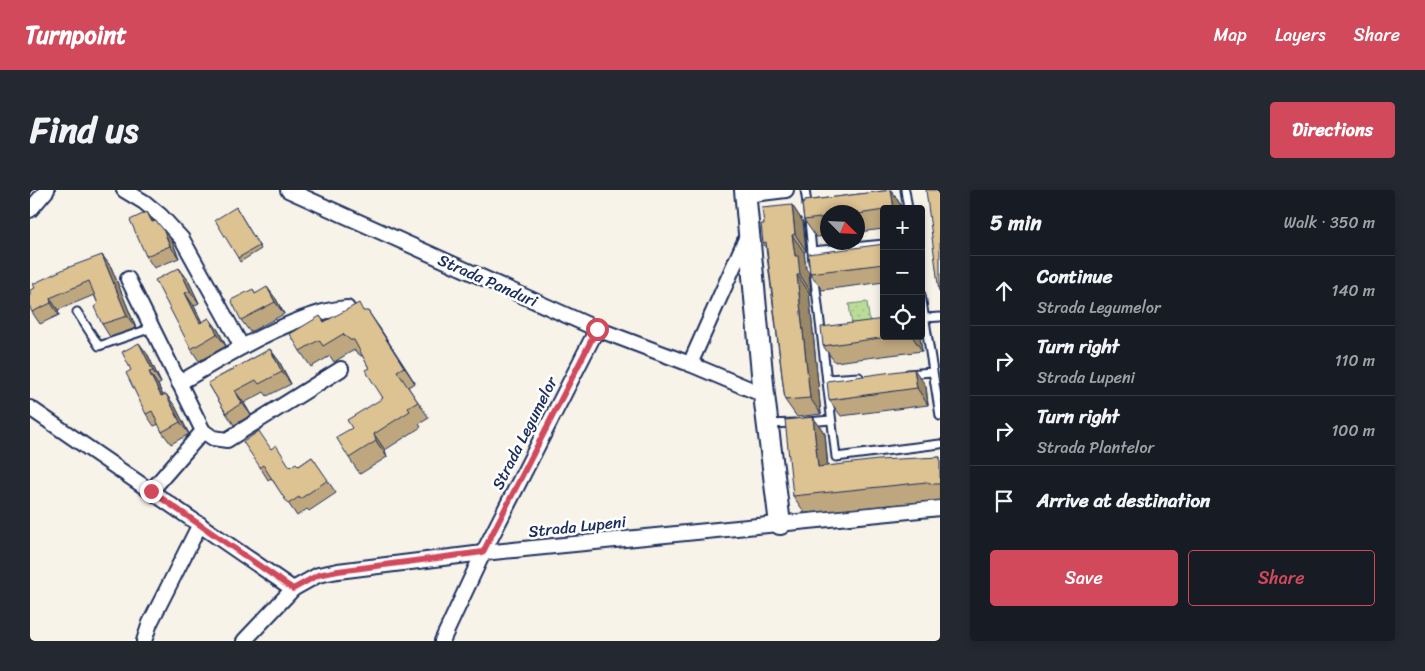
<!DOCTYPE html>
<html lang="en">
<head>
<meta charset="utf-8">
<style>
  :root { --surface:#171b24; --page:#242831; --text:#f1f3f6; --muted:#9ea1a6; --line:#363941; --accent:#d1495b }
  body { margin:0; font-family:Sriracha,sans-serif; background:var(--page); color:var(--text) }
  .controls { position:absolute; right:15px; top:15px; display:grid; overflow:hidden; border-radius:5px; box-shadow:0 2px 8px #0003 }
  .controls button { width:45px; height:45px; display:grid; place-items:center; padding:0; border:0; border-bottom:1px solid var(--line); background:var(--surface); color:var(--text); font:25px sans-serif }
  .compass { position:absolute; left:790px; top:15px; width:45px; height:45px; border-radius:50%; background:var(--surface); box-shadow:0 2px 8px #0003; rotate:114deg }
  .stop { position:absolute; width:15px; height:15px; margin:-11px; border:4px solid #d1495b; border-radius:50%; background:#fff }
  .stop.end { background:#d1495b; border-color:#fff; box-shadow:0 1px 5px #0008 }
  .list { margin:0; padding:0; list-style:none }
  h2 { display:flex; justify-content:space-between; align-items:center; height:65px; margin:0; padding:0 20px; font-size:21px }
  h2 small { font-size:16px; font-weight:400; color:var(--muted) }
  .list li { display:grid; grid-template-columns:32px 1fr auto; gap:15px; align-items:center; box-sizing:border-box; height:70px; padding:0 20px; border-top:1px solid var(--line) }
  .list b { display:block; font-size:19px; white-space:nowrap }
  .list p { margin:0; font-size:16px; white-space:nowrap; color:var(--muted) }
  .list em { font-size:16px; font-style:normal; color:var(--muted) }
  .actions { display:flex; gap:10px; padding:15px 20px }
  .actions a { flex:1; padding:11px 0; border:1px solid var(--accent); border-radius:5px; text-align:center; font-size:18px; color:var(--accent) }
  .actions .main { background:var(--accent); color:#fff }
  .icon { flex:none; width:28px; height:28px; fill:none; stroke:currentColor; stroke-width:2; stroke-linecap:round; stroke-linejoin:round }
  .map { position:relative; flex:none; width:910px; height:451px; overflow:hidden; border-radius:5px }
  header { display:flex; align-items:center; gap:30px; box-sizing:border-box; height:70px; padding:0 25px; background:var(--accent); color:#fff }
  header strong { font-size:24px }
  nav { display:flex; gap:28px; margin-inline-start:auto; font-size:18px }
  .intro { display:flex; align-items:center; justify-content:space-between; box-sizing:border-box; height:120px; padding:0 30px }
  h1 { margin:0; font-size:35px }
  .button { padding:12px 22px; border-radius:5px; background:var(--accent); color:#fff; font-size:18px; font-weight:700 }
  main { display:flex; gap:30px; padding:0 30px }
  aside { flex:1; background:var(--surface); border-radius:5px; box-shadow:0 2px 8px #0003 }
  .map>svg:first-child { display:block }
  .green { fill:url(#green-dots); stroke:#6a867a }
  .lines { fill:none; stroke-linecap:round; stroke-linejoin:round }
  .lane-casing { stroke:#1b2f5e; stroke-width:11 }
  .street-casing { stroke:#1b2f5e; stroke-width:18 }
  .secondary-casing { stroke:#1b2f5e; stroke-width:24 }
  .lane { stroke:#fff; stroke-width:7 }
  .street { stroke:#fff; stroke-width:14 }
  .secondary { stroke:#fff; stroke-width:20 }
  .wall { fill:#bea77e; stroke:#1b2f5e }
  .shaded-wall { fill:#9b8866; stroke:#1b2f5e }
  .building { fill:#ddc292; stroke:#1b2f5e }
  .route { stroke:#d1495b; stroke-width:6 }
  .labels { text-anchor:middle; stroke-width:5; stroke-linejoin:round; paint-order:stroke }
  .street-label { font-size:16px; fill:#1b2f5e; stroke:#fff }
</style>
</head>
<body>
<header>
<strong>Turnpoint</strong>
<nav><a>Map</a><a>Layers</a><a>Share</a></nav>
</header>
<div class="intro"><h1>Find us</h1><a class="button">Directions</a></div>
<main>
<div class="map">
<svg width="910" height="451" viewBox="0 0 910 451">
  <defs>
    <pattern id="green-dots" width="8" height="8" patternUnits="userSpaceOnUse" patternTransform="scale(1.25)"><rect width="8" height="8" fill="#badc96"/><path d="M2 2h.1M6 6h.1" fill="none" stroke="#9fbd84" stroke-width="1.8" stroke-linecap="round"/></pattern>
  </defs>
  <rect width="100%" height="100%" fill="#f8f3e9"/>
  <filter id="ink" filterUnits="userSpaceOnUse"><feTurbulence type="fractalNoise" baseFrequency=".02" numOctaves="2"/><feDisplacementMap in="SourceGraphic" scale="10" xChannelSelector="R" yChannelSelector="G"/><feConvolveMatrix kernelMatrix="1 2 1 2 8 2 1 2 1" color-interpolation-filters="sRGB"/></filter>
  <g filter="url(#ink)">
    <path class="green" d="M837,112L840,134L822,136L819,114Z"/>
    <g class="lines">
      <defs>
        <g id="lane">
          <path d="M775,0L778,20"/>
          <path d="M875,0L878,19"/>
          <path d="M779,30L783,72"/>
          <path d="M782,61L854,54"/>
          <path d="M784,82L806,267L910,254"/>
          <path d="M891,105L910,226"/>
          <path d="M47,122L69,156L122,138"/>
          <path d="M895,128L910,127"/>
          <path d="M878,184L902,182"/>
          <path d="M797,189L829,187"/>
          <path d="M777,232L801,230"/>
          <path d="M739,234L764,233"/>
        </g>
        <g id="street">
          <path d="M94,0L114,12L131,26L152,49L212,157"/>
          <path d="M258,0L567,139L660,174L734,205"/>
          <path d="M716,5L756,0"/>
          <path d="M0,20L17,0"/>
          <path d="M98,89L173,241L183,248L197,250L311,179"/>
          <path d="M660,174L718,44"/>
          <path d="M149,193C193,168 241,137 290,123C299,120 308,119 317,118"/>
          <path d="M0,218L263,399"/>
          <path d="M121,301L173,241"/>
          <path d="M114,451L120,433L170,334"/>
          <path d="M214,451L263,399L288,385L308,381L453,363L910,318"/>
          <path d="M412,451L453,363L567,139"/>
        </g>
        <path id="secondary" d="M715,0L734,205L750,334"/>
      </defs>
      <use href="#lane" class="lane-casing"/>
      <use href="#street" class="street-casing"/>
      <use href="#secondary" class="secondary-casing"/>
      <use href="#lane" class="lane"/>
      <use href="#street" class="street"/>
      <use href="#secondary" class="secondary"/>
    </g>
    <g class="wall">
      <path d="M861,0L872,17L873,19H854V39L828,42V22H798V46L786,47L774,30L772,14L774,13V11Z"/>
      <path d="M762,15L773,32L776,61L774,62L776,78L779,83L781,102H779L791,224L767,227L755,210L736,58L733,53L734,34Z"/>
      <path d="M206,17L231,59L210,72L208,68Z"/>
      <path d="M124,32L142,51L149,68L124,78L116,66Z"/>
      <path d="M854,54V92L792,100L780,83Z"/>
      <path d="M72,65L81,77L106,138L80,147L72,134L68,114L64,105L28,120L29,125L10,134L2,122Z"/>
      <path d="M149,78L158,90L169,113L164,116L172,132L179,128L188,140L196,156L169,171L161,159Z"/>
      <path d="M226,103L246,109L254,124L220,142L211,130Z"/>
      <path d="M334,121L349,137L385,193L378,197L399,228L389,234L391,237L355,260L357,267L330,284L319,268L322,238L353,208L339,178L333,166H331L324,160L304,172L300,166L281,177L270,161L290,126L294,132Z"/>
      <path d="M854,146H890L892,161L805,172L793,156Z"/>
      <path d="M240,159L249,171L261,194L237,206L234,202L214,213L221,225L204,235L196,223L178,193Z"/>
      <path d="M118,165L131,193L128,195L133,205L145,216L159,244L141,254L132,242L129,234L124,236L116,224Z"/>
      <path d="M896,196L898,215L811,226L799,210Z"/>
      <path d="M783,227L795,244L798,276L910,267V310L775,323L763,306Z"/>
      <path d="M241,258L261,277L269,276L282,267L306,303L279,321L277,319L267,326L241,288L238,290L230,277Z"/>
    </g>
    <g class="shaded-wall">
      <path d="M861,0L872,17L873,19H864Z"/>
      <path d="M762,15L773,32L776,61L765,44Z"/>
      <path d="M117,22L126,35L122,32Z"/>
      <path d="M133,39L142,51L149,68L140,56Z"/>
      <path d="M762,45L774,62L776,78L779,83L781,102L770,85L765,66Z"/>
      <path d="M72,65L81,77L106,138L97,126Z"/>
      <path d="M149,78L158,90L169,113L160,101Z"/>
      <path d="M767,85L779,102L791,224L780,208Z"/>
      <path d="M237,97L246,109L254,124L245,112Z"/>
      <path d="M155,103L164,116L178,145L170,133Z"/>
      <path d="M20,108L28,120L29,125L21,113Z"/>
      <path d="M338,121L349,137L385,193L374,177Z"/>
      <path d="M179,128L188,140L196,156L187,144Z"/>
      <path d="M882,146H890L892,161Z"/>
      <path d="M109,153L118,165L131,193L123,181Z"/>
      <path d="M240,159L249,171L261,194L252,182Z"/>
      <path d="M884,179L896,196L898,215L887,198Z"/>
      <path d="M119,182L128,195L139,219L131,206Z"/>
      <path d="M205,201L214,213L221,225L212,213Z"/>
      <path d="M136,204L145,216L159,244L150,232Z"/>
      <path d="M783,227L795,244L799,294L788,277Z"/>
      <path d="M344,244L355,260L357,267L346,251Z"/>
    </g>
    <g class="building">
      <path d="M861,0L864,19H854V20L828,24V22H798V27L774,30L772,14L774,13V11Z"/>
      <path d="M896,0H910V102H909Z"/>
      <path d="M762,15L765,44L762,45L765,66H768L770,85H767L780,208L755,210L736,52L733,53L731,34H734L732,18Z"/>
      <path d="M206,17L229,56L208,68L185,30Z"/>
      <path d="M117,22L122,32L126,31L133,39L140,56L116,66L100,30Z"/>
      <path d="M854,54V74L780,83L778,64Z"/>
      <path d="M72,65L97,126L72,134L64,117L68,114L59,91L20,108L21,113L2,122L0,118V100L5,98L3,94L34,79Z"/>
      <path d="M149,78L160,101L155,103L170,133L179,128L187,144L161,159L125,90Z"/>
      <path d="M237,97L245,112L211,130L201,110L223,99L225,104Z"/>
      <path d="M329,113L333,121H338L374,177L367,181L388,212L378,218L380,221L344,244L346,251L319,268L306,247L322,238L317,230L353,208L335,180L339,178L324,150H320L313,144L293,156L289,150L270,161L260,144L290,126L294,132Z"/>
      <path d="M854,129V146H865L793,156L791,137Z"/>
      <path d="M109,153L123,181L119,182L131,206L136,204L150,232L132,242L122,221L116,224L96,183L101,180L92,162Z"/>
      <path d="M240,159L252,182L229,194L226,190L205,201L212,213L196,223L178,193Z"/>
      <path d="M884,179L887,198L799,210L797,191Z"/>
      <path d="M783,227L788,277L848,270L910,267V294H903L897,292L763,306L755,230Z"/>
      <path d="M229,241L241,259L246,255L260,277L266,273L269,276L282,267L298,290L270,309L269,307L258,314L233,275L230,277L213,252Z"/>
    </g>
  </g>
  <g class="lines" filter="url(#ink)">
    <path class="route" d="M121,301L263,399L288,385L308,381L453,362L567,139"/>
  </g>
  <g class="labels">
    <g class="street-label">
      <text transform="translate(458 90) rotate(24)" y="6">Strada Panduri</text>
      <text transform="translate(494 243) rotate(-63)" y="6">Strada Legumelor</text>
      <text transform="translate(547 336) rotate(-6)" y="6">Strada Lupeni</text>
    </g>
  </g>
</svg>
<div class="controls">
<button>+</button>
<button>−</button>
<button><svg class="icon" aria-label="locate" viewBox="0 0 24 24"><circle cx="12" cy="12" r="6"/><path d="M12 2v4M12 18v4M2 12h4M18 12h4"/></svg></button>
</div>
<svg class="compass" viewBox="-18 -18 36 36"><path d="M0-13l5 13h-10z" fill="#e53935"/><path d="M0 13l5-13h-10z" fill="#9ea1a6"/></svg>
<div class="stop" style="left:567px;top:139px"></div>
<div class="stop end" style="left:121px;top:301px"></div>
</div>
<aside>
<h2>5 min<small>Walk · 350 m</small></h2>
<ul class="list">
<li><svg class="icon" aria-label="ahead" viewBox="0 0 24 24"><path d="M12 20V5M6 11l6-6 6 6"/></svg><div><b>Continue</b><p>Strada Legumelor</p></div><em>140 m</em></li>
<li><svg class="icon" aria-label="right" viewBox="0 0 24 24"><path d="M7 20v-9h11M14 6l5 5-5 5"/></svg><div><b>Turn right</b><p>Strada Lupeni</p></div><em>110 m</em></li>
<li><svg class="icon" aria-label="right" viewBox="0 0 24 24"><path d="M7 20v-9h11M14 6l5 5-5 5"/></svg><div><b>Turn right</b><p>Strada Plantelor</p></div><em>100 m</em></li>
<li><svg class="icon" aria-label="arrive" viewBox="0 0 24 24"><path d="M6 21V4h12l-3 4 3 4H6"/></svg><div><b>Arrive at destination</b></div></li>
</ul>
<div class="actions"><a class="main">Save</a><a>Share</a></div>
</aside>
</main>
</body>
</html>
